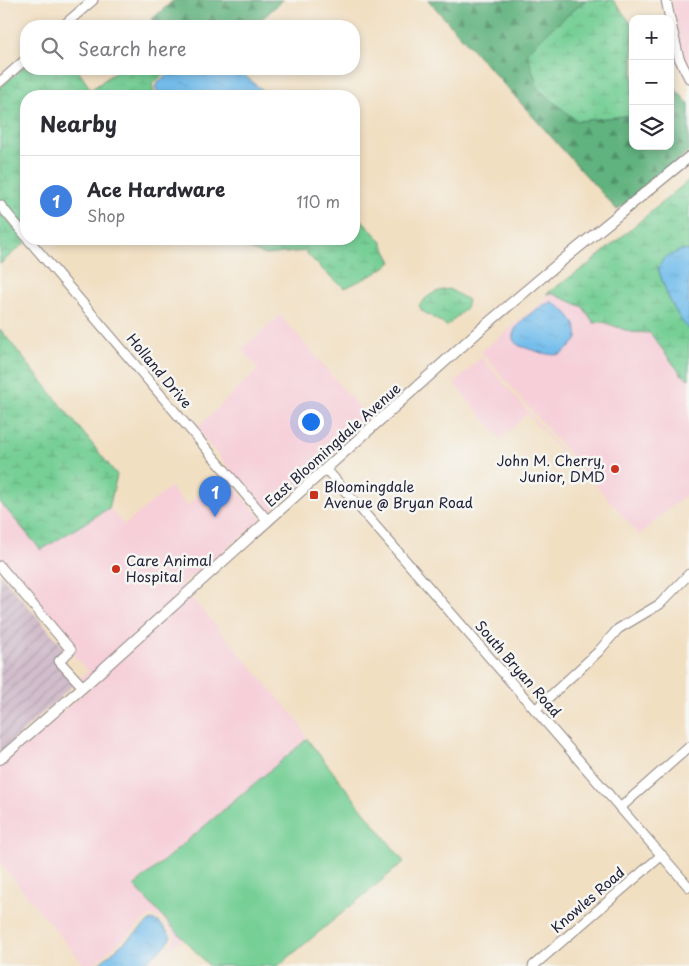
<!DOCTYPE html>
<html lang="en">
<head>
<meta charset="utf-8">
<style>
  :root { --surface:#fff; --page:#f2f2f3; --text:#2b2b33; --muted:#7c7c81; --line:#e1e1e2; --accent:#c8321e }
  body { margin:0; font-family:"Playpen Sans",sans-serif; background:var(--page); color:var(--text) }
  .controls { position:absolute; right:15px; top:15px; display:grid; overflow:hidden; border-radius:10px; box-shadow:0 2px 8px #0003 }
  .controls button { width:45px; height:45px; display:grid; place-items:center; padding:0; border:0; border-bottom:1px solid var(--line); background:var(--surface); color:var(--text); font:25px sans-serif }
  .you { position:absolute; left:310px; top:421px; width:18px; height:18px; margin:-12px; border:4px solid #fff; border-radius:50%; background:#1a73e8; box-shadow:0 0 0 8px #1a73e833 }
  .badge { display:grid; place-items:center; width:32px; height:32px; border-radius:50%; background:var(--accent); color:#fff; font-size:16px; font-weight:700 }
  .pin { position:absolute; translate:-50% -41px; filter:drop-shadow(0 1px 2px #0008) }
  .pin::after { content:''; position:absolute; top:26px; width:18px; height:15px; background:inherit; clip-path:polygon(0 0,100% 0,50% 100%) }
  .list { margin:0; padding:0; list-style:none }
  h2 { display:flex; justify-content:space-between; align-items:center; height:65px; margin:0; padding:0 20px; font-size:21px }
  h2 small { font-size:16px; font-weight:400; color:var(--muted) }
  .list li { display:grid; grid-template-columns:32px 1fr auto; gap:15px; align-items:center; box-sizing:border-box; height:90px; padding:0 20px; border-top:1px solid var(--line) }
  .list b { display:block; font-size:19px; white-space:nowrap }
  .list p { margin:0; font-size:16px; white-space:nowrap; color:var(--muted) }
  .list em { font-size:16px; font-style:normal; color:var(--muted) }
  .icon { flex:none; width:28px; height:28px; fill:none; stroke:currentColor; stroke-width:2; stroke-linecap:round; stroke-linejoin:round }
  .map { position:relative; flex:none; width:689px; height:966px; overflow:hidden }
  .search { position:absolute; background:var(--surface); box-shadow:0 2px 8px #0003; left:20px; top:20px; width:340px; height:55px; display:flex; align-items:center; gap:12px; box-sizing:border-box; padding:0 18px; border-radius:20px; color:var(--muted); font-size:19px }
  .panel { position:absolute; background:var(--surface); box-shadow:0 2px 8px #0003; left:20px; top:90px; width:340px; height:155px; border-radius:20px }
  .map>svg:first-child { display:block }
  .built { fill:#f6cfd9 }
  .industrial { fill:url(#industrial-furrows) }
  .green { fill:#76cf95; stroke:#4c7868 }
  .forest { fill:url(#forest-firs); stroke:#416a5c }
  .wetland { fill:url(#wetland-marsh); stroke:#4c7868 }
  .water { fill:url(#water-ripples); stroke:#4b7094 }
  .lines { fill:none; stroke-linecap:round; stroke-linejoin:round }
  .minor-casing { stroke:#8a807e; stroke-width:11 }
  .major-casing { stroke:#8a807e; stroke-width:12 }
  .minor { stroke:#fff; stroke-width:9 }
  .major { stroke:#fff; stroke-width:10 }
  .poi-dot { fill:#c8321e; stroke:#f6f6f2; stroke-width:2 }
  .labels { text-anchor:middle; stroke-width:5; stroke-linejoin:round; paint-order:stroke }
  .street-label { font-size:14px; fill:#22223b; stroke:#f6f6f2 }
  .poi-label { font-size:14px; fill:#22223b; stroke:#f6f6f2; text-anchor:start }
</style>
</head>
<body>
<div class="map">
<svg width="689" height="966" viewBox="0 0 689 966">
  <defs>
    <pattern id="industrial-furrows" width="10" height="10" patternUnits="userSpaceOnUse" patternTransform="scale(1.25)"><rect width="10" height="10" fill="#d1bdcb"/><path d="M-1 1l2-2M0 10L10 0M9 11l2-2" fill="none" stroke="#b3a2af"/></pattern>
    <pattern id="forest-firs" width="22" height="20" patternUnits="userSpaceOnUse" patternTransform="scale(1.25)"><rect width="22" height="20" fill="#60b27e"/><path d="M5 1l3.5 6h-7zM16 11l3.5 6h-7z" fill="#4f9068"/></pattern>
    <pattern id="wetland-marsh" width="20" height="14" patternUnits="userSpaceOnUse" patternTransform="scale(1.25)"><rect width="20" height="14" fill="#76cf95"/><path d="M1 5h8M5 5V1M11 12h8M15 12V8" fill="none" stroke="#66b181"/></pattern>
    <pattern id="water-ripples" width="26" height="14" patternUnits="userSpaceOnUse" patternTransform="scale(1.25)"><rect width="26" height="14" fill="#74beec"/><path d="M2 4q2-2 4 0t4 0M15 11q2-2 4 0t4 0" fill="none" stroke="#64a3cb"/></pattern>
  </defs>
  <rect width="100%" height="100%" fill="#f6f6f2"/>
  <filter id="ink" filterUnits="userSpaceOnUse"><feTurbulence type="fractalNoise" baseFrequency=".02" numOctaves="2"/><feDisplacementMap in="SourceGraphic" scale="10" xChannelSelector="R" yChannelSelector="G"/><feConvolveMatrix kernelMatrix="1 2 1 2 8 2 1 2 1" color-interpolation-filters="sRGB"/></filter>
  <filter id="wash" filterUnits="userSpaceOnUse"><feTurbulence type="fractalNoise" baseFrequency=".0096" numOctaves="4" result="noise"/><feDisplacementMap in="SourceGraphic" scale="20" xChannelSelector="R" yChannelSelector="G"/><feGaussianBlur stdDeviation="1.12" result="paint"/><feColorMatrix in="noise" values="0 0 0 0 0 0 0 0 0 0 0 0 0 0 0 0 0 1.4 0 .05"/><feComposite in="paint" operator="in"/></filter>
  <g filter="url(#wash)">
    <rect width="100%" height="100%" fill="#f1dfc2"/>
    <g class="built">
      <path d="M671,0H689V69L683,57Z"/>
      <path d="M611,245L689,332V492L639,535L481,352Z"/>
      <path d="M280,315L372,422L268,514L196,429L258,369L242,349Z"/>
      <path d="M481,357L608,504L527,414L501,439L454,384Z"/>
      <path d="M222,473L262,520L181,585L184,589L83,681L80,678L88,671L73,655L75,647L0,559V502L41,550L109,508L125,525L170,487L187,506Z"/>
      <path d="M190,596L300,723L307,739L134,885L183,938L151,966H147L169,947L175,936L162,919L150,916L91,966H85L0,863V766L83,694Z"/>
    </g>
    <path class="industrial" d="M0,574L65,649L56,657V664L74,684L0,753Z"/>
    <path class="green" d="M307,739L404,862L278,966H209L134,886Z"/>
    <g class="forest">
      <path d="M174,0H283L254,26H155L151,20Z"/>
      <path d="M428,0H586L552,28L577,121L633,115V146H670V83L689,104V151L617,210Z"/>
    </g>
    <g class="wetland">
      <path d="M586,0H613L633,26V115L577,121L538,89L527,52L552,28Z"/>
      <path d="M26,65V69H77L91,90L119,69H171L152,84L155,96H26V230L0,199V88Z"/>
      <path d="M689,180V251L682,250L658,268C665,290 673,312 689,330V379L681,374L650,333L631,332L603,322L594,323L583,307L551,293L546,294L589,264Z"/>
      <path d="M354,211L381,241L392,262L376,273L345,288L326,273L304,251L266,255L220,239H354Z"/>
      <path d="M0,212L26,242L0,264Z"/>
      <path d="M449,289L468,300L466,308L447,326L422,311L419,305C430,294 434,291 449,289Z"/>
      <path d="M0,329L117,475L109,508L41,550L0,502Z"/>
    </g>
    <g class="water">
      <path d="M179,69H237L262,90L266,96H159L155,86L167,75Z"/>
      <path d="M682,250L689,251V330C673,312 665,290 658,268L664,258Z"/>
      <path d="M552,302C563,307 580,324 577,338C576,342 572,344 570,347C567,349 564,352 561,354C550,357 533,350 523,347C493,337 538,305 552,302Z"/>
      <path d="M151,920L159,922L171,936L166,945L141,966H96Z"/>
    </g>
  </g>
  <g filter="url(#ink)">
    <g class="lines">
      <defs>
        <g id="minor">
          <path d="M666,0L670,19"/>
          <path d="M670,19L679,58L689,78"/>
          <path d="M63,26L93,0"/>
          <path d="M0,82L26,59"/>
          <path d="M0,205L26,236"/>
          <path d="M28,239L268,521"/>
          <path d="M326,469L689,887"/>
          <path d="M0,566L71,650L59,661L83,687"/>
          <path d="M535,710L598,652L618,629L660,604L689,574"/>
          <path d="M620,808L689,747"/>
          <path d="M533,966L662,855"/>
        </g>
        <path id="major" d="M0,759L83,687L481,329L547,273L689,157"/>
      </defs>
      <use href="#minor" class="minor-casing"/>
      <use href="#major" class="major-casing"/>
      <use href="#minor" class="minor"/>
      <use href="#major" class="major"/>
    </g>
  </g>
  <g class="poi-dot">
    <circle cx="615" cy="469" r="5"/>
    <rect x="309" y="490" width="10" height="10" rx="2.5"/>
    <circle cx="116" cy="569" r="5"/>
  </g>
  <g class="labels">
    <g class="street-label">
      <text transform="translate(159 371) rotate(50)" y="5">Holland Drive</text>
      <text transform="translate(333 445) rotate(-42)" y="5">East Bloomingdale Avenue</text>
      <text transform="translate(518 669) rotate(49)" y="5">South Bryan Road</text>
      <text transform="translate(588 900) rotate(-41)" y="5">Knowles Road</text>
    </g>
    <g class="poi-label">
      <text x="605" y="466" text-anchor="end">John M. Cherry,<tspan x="605" dy="16">Junior, DMD</tspan></text>
      <text x="324" y="492">Bloomingdale<tspan x="324" dy="16">Avenue @ Bryan Road</tspan></text>
      <text x="126" y="566">Care Animal<tspan x="126" dy="16">Hospital</tspan></text>
    </g>
  </g>
</svg>
<div class="controls">
<button>+</button>
<button>−</button>
<button><svg class="icon" aria-label="layers" viewBox="0 0 24 24"><path d="M12 4l9 5-9 5-9-5zM3 14l9 5 9-5"/></svg></button>
</div>
<div class="you"></div>
<div class="pin badge" style="left:215px;top:517px;background:#3f7fe0">1</div>
<div class="search"><svg class="icon" aria-label="search" viewBox="0 0 24 24"><circle cx="10" cy="10" r="6"/><path d="M15 15l6 6"/></svg>Search here</div>
<section class="panel">
<h2>Nearby<small></small></h2>
<ul class="list">
<li><span class="badge" style="background:#3f7fe0">1</span><div><b>Ace Hardware</b><p>Shop</p></div><em>110 m</em></li>
</ul>
</section>
</div>
</body>
</html>
